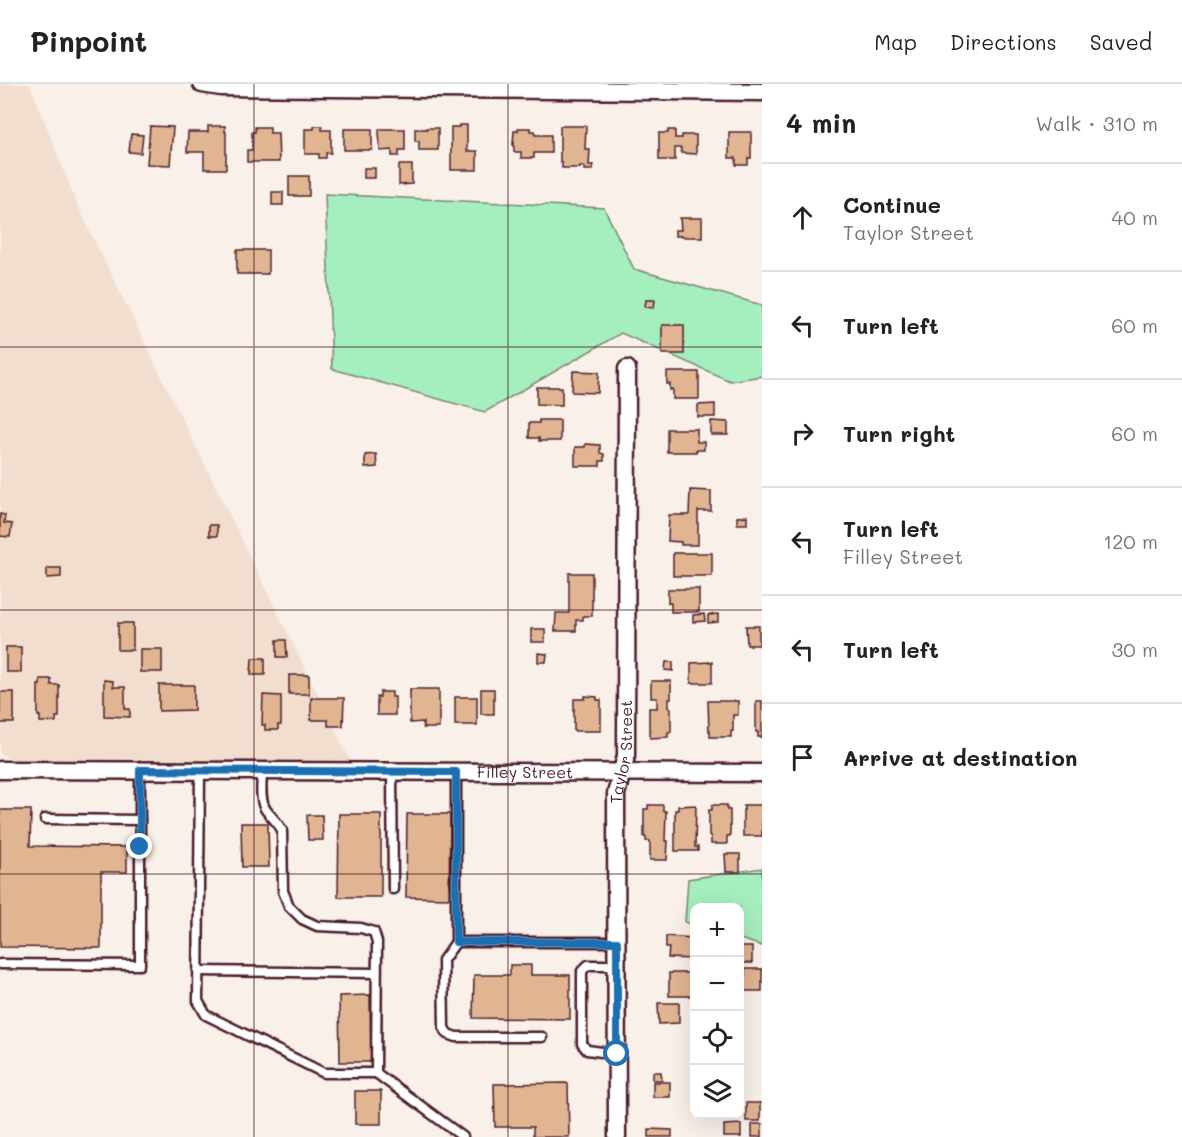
<!DOCTYPE html>
<html lang="en">
<head>
<meta charset="utf-8">
<style>
  :root { --surface:#fff; --page:#f2f2f2; --text:#222; --muted:#767676; --line:#e0e0e0 }
  body { margin:0; font-family:Mali,sans-serif; background:var(--page); color:var(--text) }
  .controls { position:absolute; right:18px; bottom:18px; display:grid; overflow:hidden; border-radius:12px; box-shadow:0 6px 24px #0002 }
  .controls button { width:54px; height:54px; display:grid; place-items:center; padding:0; border:0; border-bottom:2px solid var(--line); background:var(--surface); color:var(--text); font:30px sans-serif }
  .stop { position:absolute; width:18px; height:18px; margin:-14px; border:4px solid #1f6fb2; border-radius:50%; background:#fff }
  .stop.end { background:#1f6fb2; border-color:#fff; box-shadow:0 2px 6px #0008 }
  .list { margin:0; padding:0; list-style:none }
  h2 { display:flex; justify-content:space-between; align-items:center; height:78px; margin:0; padding:0 24px; font-size:26px }
  h2 small { font-size:20px; font-weight:400; color:var(--muted) }
  .list li { display:grid; grid-template-columns:39px 1fr auto; gap:18px; align-items:center; box-sizing:border-box; height:108px; padding:0 24px; border-top:2px solid var(--line) }
  .list b { display:block; font-size:22px; white-space:nowrap }
  .list p { margin:0; font-size:20px; white-space:nowrap; color:var(--muted) }
  .list em { font-size:20px; font-style:normal; color:var(--muted) }
  .icon { flex:none; width:33px; height:33px; fill:none; stroke:currentColor; stroke-width:2; stroke-linecap:round; stroke-linejoin:round }
  .map { position:relative; flex:none; width:762px; height:1053px; overflow:hidden }
  header { display:flex; align-items:center; gap:36px; box-sizing:border-box; height:84px; padding:0 30px; background:var(--surface); border-bottom:2px solid var(--line) }
  header strong { font-size:28px }
  nav { display:flex; gap:33px; margin-inline-start:auto; font-size:21px }
  main { display:flex }
  aside { flex:1; background:var(--surface) }
  .map>svg:first-child { display:block }
  .built { fill:#f2decf }
  .green { fill:#a5eebd; stroke:#788674; stroke-width:1.5 }
  .building { fill:#e1b492; stroke:#4a1f2b; stroke-width:1.5 }
  .lines { fill:none; stroke-linecap:round; stroke-linejoin:round }
  .service-casing { stroke:#4a1f2b; stroke-width:13 }
  .minor-casing { stroke:#4a1f2b; stroke-width:21 }
  .service { stroke:#fff; stroke-width:8 }
  .minor { stroke:#fff; stroke-width:16 }
  .route { stroke:#1f6fb2; stroke-width:8 }
  .grid { fill:none; stroke:#4a1f2b; stroke-width:1.5; stroke-opacity:0.55 }
  .labels { text-anchor:middle; stroke-width:4.5; stroke-linejoin:round; paint-order:stroke }
  .street-label { font-size:16px; fill:#4a1f2b; stroke:#fff }
</style>
</head>
<body>
<header>
<strong>Pinpoint</strong>
<nav><a>Map</a><a>Directions</a><a>Saved</a></nav>
</header>
<main>
<div class="map">
<svg width="762" height="1053" viewBox="0 0 762 1053">
  <rect width="100%" height="100%" fill="#f9f0e9"/>
  <filter id="ink" filterUnits="userSpaceOnUse"><feTurbulence type="fractalNoise" baseFrequency=".0167" numOctaves="2"/><feDisplacementMap in="SourceGraphic" scale="12" xChannelSelector="R" yChannelSelector="G"/><feConvolveMatrix kernelMatrix="1 2 1 2 8 2 1 2 1" color-interpolation-filters="sRGB"/></filter>
  <g filter="url(#ink)">
    <path class="built" d="M0,0H30L78,123L356,688L14,677L0,669Z"/>
    <g class="green">
      <path d="M325,110L604,124L634,185L762,221V292L730,297L621,249L485,328L332,285Z"/>
      <path d="M762,784V862L740,855V824H694V841L685,838L688,795Z"/>
    </g>
    <g class="building">
      <path d="M459,41H467V67H477V86H451V43H459Z"/>
      <path d="M150,42L173,43L170,81L147,80Z"/>
      <path d="M208,42H225V48H226V85H204V68H187L188,48H208Z"/>
      <path d="M314,42H322V46H331V69H326V74H319V70H305V45H314Z"/>
      <path d="M560,42H586L585,65H590L589,81H593L592,86H584V82H580V84H562V78H560Z"/>
      <path d="M255,43H270V49H278L279,78H247V66H252V48H255Z"/>
      <path d="M427,44H438V66H419V57H415V45H427Z"/>
      <path d="M518,44H530V47H535V51H551V69H534V74H521V68H514V59L513,60L514,47H518Z"/>
      <rect x="344" y="45" width="28" height="21"/>
      <path d="M379,45H405V66H399V72H392V66L380,67Z"/>
      <path d="M668,46H675V54H682V51H696V70L681,69V64H675V76H659V49H668Z"/>
      <path d="M729,48H751V74H748V81H736V74H729Z"/>
      <path d="M131,50L143,51L141,69L129,68Z"/>
      <path d="M399,81H412V100L399,101Z"/>
      <rect x="364" y="84" width="11" height="10"/>
      <rect x="289" y="92" width="20" height="20"/>
      <rect x="272" y="108" width="11" height="13"/>
      <path d="M680,134H702V153H681V152H675V146H681Z"/>
      <rect x="237" y="166" width="31" height="24"/>
      <path d="M646,216H655L654,224L645,223Z"/>
      <rect x="662" y="241" width="22" height="29"/>
      <path d="M573,287L599,288L598,309L572,308Z"/>
      <path d="M667,288H699V315H673V305L670,306V300H667Z"/>
      <path d="M537,303H562V321L537,320Z"/>
      <path d="M715,320V333H698V321Z"/>
      <path d="M539,336H560V357H539V354H529V339H539Z"/>
      <path d="M711,337L728,338V351H711Z"/>
      <path d="M667,345H697V358H704V366H696V368H667Z"/>
      <path d="M585,360L600,361V369L604,370V377H600V382H575V363H585Z"/>
      <path d="M376,370L377,383L365,384V371Z"/>
      <path d="M690,406L711,407V427H698V461H681V458L668,457L669,431H689Z"/>
      <path d="M0,430L5,431L4,439L12,440L10,453L0,452Z"/>
      <path d="M747,432V440H737V433Z"/>
      <rect x="209" y="441" width="8" height="11"/>
      <rect x="673" y="469" width="39" height="23"/>
      <path d="M47,484H61V493L47,494Z"/>
      <path d="M569,489H592V532H583V536H576V547H555L556,529H569Z"/>
      <path d="M668,505H699V528H671V519H668Z"/>
      <path d="M704,530L705,537L693,538V531Z"/>
      <path d="M718,530V538L708,539V531Z"/>
      <rect x="118" y="539" width="15" height="27"/>
      <path d="M746,542H759V561H747Z"/>
      <rect x="531" y="545" width="14" height="13"/>
      <path d="M277,556H286L287,573H277Z"/>
      <rect x="6" y="563" width="15" height="25"/>
      <rect x="140" y="565" width="22" height="23"/>
      <path d="M538,569L547,570L546,578H538Z"/>
      <path d="M252,574H265V591H251Z"/>
      <path d="M666,578H673V587L665,586Z"/>
      <path d="M712,578V599H691V579Z"/>
      <rect x="289" y="591" width="20" height="19"/>
      <path d="M40,595H51V601H59V633H56V638H40V632H38V601H40Z"/>
      <path d="M104,596L113,597V603H125V625H130V633L104,632Z"/>
      <path d="M651,597H671V615H669V624H671V648H668V653L650,654V646H649V624H657V614H651Z"/>
      <path d="M159,601H194V626L159,627Z"/>
      <path d="M410,605H439V644H423V638L410,639Z"/>
      <rect x="481" y="605" width="13" height="25"/>
      <rect x="0" y="608" width="14" height="31"/>
      <path d="M380,608H392V613H395V631H377V613H380Z"/>
      <path d="M263,611L281,612V641H278V646H265V641H262Z"/>
      <path d="M585,612L597,613V616H601V647H574V615H585Z"/>
      <rect x="455" y="613" width="22" height="28"/>
      <path d="M311,614H344L343,642H328V636H311Z"/>
      <path d="M708,617H738V631H733V647H731V653H710V647H709Z"/>
      <path d="M756,617H762V653H758V648H756Z"/>
      <path d="M648,721H663V727H666L665,757H668L667,776H650V757H646V753H644V725H648Z"/>
      <path d="M696,721L695,763H698V767H675V726H678V722Z"/>
      <path d="M712,721H727V726H730V752H727V760H711V752H709V726H712Z"/>
      <path d="M744,721H762V752H743V726H744Z"/>
      <path d="M0,726H31L30,762L127,763V788H101V864L0,863Z"/>
      <path d="M339,730H381V813H338Z"/>
      <path d="M407,730H450L449,814L406,813Z"/>
      <path d="M307,731H322L323,756H308Z"/>
      <path d="M241,739H268L269,783H242Z"/>
      <path d="M725,770H740V788H726Z"/>
      <path d="M666,852L694,854V875L668,874L669,864H666Z"/>
      <rect x="740" y="863" width="12" height="16"/>
      <path d="M510,881H531V891H570V935L473,934L474,891H510Z"/>
      <rect x="745" y="885" width="17" height="22"/>
      <rect x="669" y="889" width="25" height="23"/>
      <path d="M370,911L371,978H340L339,912Z"/>
      <path d="M658,919H679V939L659,940Z"/>
      <path d="M653,988H661L662,996H653Z"/>
      <rect x="653" y="998" width="17" height="15"/>
      <path d="M568,999L569,1053H533V1043H495L494,1000Z"/>
      <rect x="355" y="1007" width="26" height="33"/>
      <rect x="746" y="1019" width="14" height="18"/>
      <path d="M741,1040V1053H724V1041Z"/>
      <rect x="752" y="1040" width="10" height="13"/>
      <path d="M649,1045L672,1046V1053H649Z"/>
    </g>
    <g class="lines">
      <defs>
        <g id="service">
          <path d="M200,686L198,917L206,931L324,989H376L377,858L374,848L361,844L317,842L302,835L289,822L283,807L282,746C276,736 272,734 266,726C259,717 262,698 262,687"/>
          <path d="M392,688L393,805"/>
          <path d="M456,688V858H617"/>
          <path d="M45,735L140,736"/>
          <path d="M456,858L443,876L444,944L448,950L456,953H542"/>
          <path d="M0,880L140,881V686"/>
          <path d="M617,881H588L582,887V960L587,966L617,970"/>
          <path d="M198,887L376,889"/>
          <path d="M376,989L463,1053"/>
        </g>
        <g id="minor">
          <path d="M202,0L221,3L762,8"/>
          <path id="s1" d="M0,686L762,689"/>
          <path id="s2" d="M617,1053L616,710L626,672L627,285"/>
        </g>
      </defs>
      <use href="#service" class="service-casing"/>
      <use href="#minor" class="minor-casing"/>
      <use href="#service" class="service"/>
      <use href="#minor" class="minor"/>
    </g>
  </g>
  <g class="lines" filter="url(#ink)">
    <path class="route" d="M140,763V686L456,688V858H617V970"/>
  </g>
  <path class="grid" d="M254,0V1053M508,0V1053M0,263H762M0,526H762M0,790H762"/>
  <g class="labels">
    <g class="street-label">
      <text dy="6" stroke="none"><textPath href="#s2" startOffset="386">Taylor Street</textPath></text>
      <text dy="6" stroke="none"><textPath href="#s1" startOffset="525">Filley Street</textPath></text>
    </g>
  </g>
</svg>
<div class="controls">
<button>+</button>
<button>−</button>
<button><svg class="icon" aria-label="locate" viewBox="0 0 24 24"><circle cx="12" cy="12" r="6"/><path d="M12 2v4M12 18v4M2 12h4M18 12h4"/></svg></button>
<button><svg class="icon" aria-label="layers" viewBox="0 0 24 24"><path d="M12 4l9 5-9 5-9-5zM3 14l9 5 9-5"/></svg></button>
</div>
<div class="stop" style="left:617px;top:970px"></div>
<div class="stop end" style="left:140px;top:763px"></div>
</div>
<aside>
<h2>4 min<small>Walk · 310 m</small></h2>
<ul class="list">
<li><svg class="icon" aria-label="ahead" viewBox="0 0 24 24"><path d="M12 20V5M6 11l6-6 6 6"/></svg><div><b>Continue</b><p>Taylor Street</p></div><em>40 m</em></li>
<li><svg class="icon" aria-label="left" viewBox="0 0 24 24"><path d="M17 20v-9H6M10 6l-5 5 5 5"/></svg><div><b>Turn left</b></div><em>60 m</em></li>
<li><svg class="icon" aria-label="right" viewBox="0 0 24 24"><path d="M7 20v-9h11M14 6l5 5-5 5"/></svg><div><b>Turn right</b></div><em>60 m</em></li>
<li><svg class="icon" aria-label="left" viewBox="0 0 24 24"><path d="M17 20v-9H6M10 6l-5 5 5 5"/></svg><div><b>Turn left</b><p>Filley Street</p></div><em>120 m</em></li>
<li><svg class="icon" aria-label="left" viewBox="0 0 24 24"><path d="M17 20v-9H6M10 6l-5 5 5 5"/></svg><div><b>Turn left</b></div><em>30 m</em></li>
<li><svg class="icon" aria-label="arrive" viewBox="0 0 24 24"><path d="M6 21V4h12l-3 4 3 4H6"/></svg><div><b>Arrive at destination</b></div></li>
</ul>
</aside>
</main>
</body>
</html>
